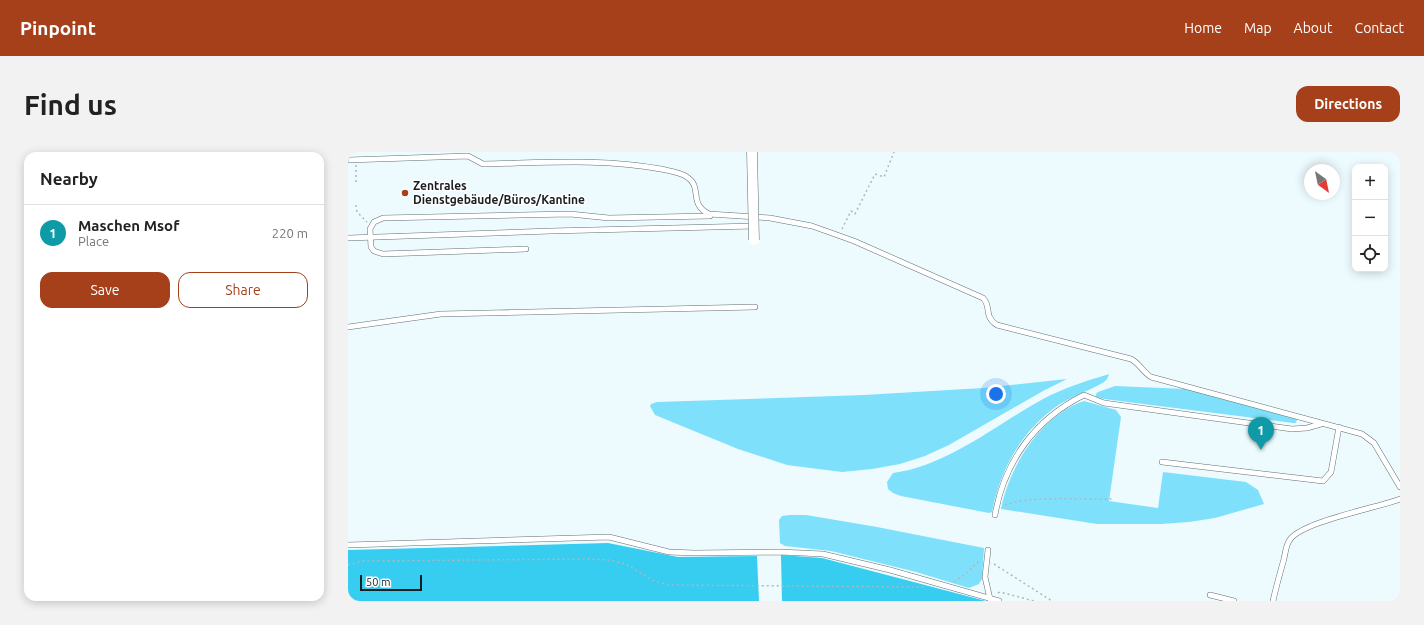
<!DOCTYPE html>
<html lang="en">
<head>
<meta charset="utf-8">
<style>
  :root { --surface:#fff; --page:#f2f2f2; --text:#222; --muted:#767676; --line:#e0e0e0; --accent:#a6401b }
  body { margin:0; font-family:Ubuntu,sans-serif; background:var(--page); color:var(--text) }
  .controls { position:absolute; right:12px; top:12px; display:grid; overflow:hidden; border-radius:8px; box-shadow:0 2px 10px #0003 }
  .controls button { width:36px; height:36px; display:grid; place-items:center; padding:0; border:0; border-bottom:1px solid var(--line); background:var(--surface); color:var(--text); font:20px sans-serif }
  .compass { position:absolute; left:956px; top:12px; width:36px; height:36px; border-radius:50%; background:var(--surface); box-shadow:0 2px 10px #0003; rotate:147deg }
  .scale { position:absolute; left:12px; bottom:10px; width:62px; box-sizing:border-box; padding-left:4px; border:2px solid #171f21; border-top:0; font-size:11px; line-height:14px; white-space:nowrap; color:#171f21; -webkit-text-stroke:3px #fff; paint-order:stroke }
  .you { position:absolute; left:648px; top:242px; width:14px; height:14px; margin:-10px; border:3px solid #fff; border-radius:50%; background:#1a73e8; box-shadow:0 0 0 6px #1a73e833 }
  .badge { display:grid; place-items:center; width:26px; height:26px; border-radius:50%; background:var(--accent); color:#fff; font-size:13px; font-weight:700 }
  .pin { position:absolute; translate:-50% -33px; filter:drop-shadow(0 1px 2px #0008) }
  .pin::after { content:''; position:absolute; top:21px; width:14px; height:12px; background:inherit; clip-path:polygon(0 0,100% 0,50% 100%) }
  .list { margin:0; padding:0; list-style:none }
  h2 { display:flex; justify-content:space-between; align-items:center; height:52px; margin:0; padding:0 16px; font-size:17px }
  h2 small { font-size:13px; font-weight:400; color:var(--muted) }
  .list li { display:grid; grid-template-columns:26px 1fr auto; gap:12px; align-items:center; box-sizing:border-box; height:56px; padding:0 16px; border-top:1px solid var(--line) }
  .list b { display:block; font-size:15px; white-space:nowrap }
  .list p { margin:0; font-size:13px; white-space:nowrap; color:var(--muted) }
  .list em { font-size:13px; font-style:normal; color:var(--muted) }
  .actions { display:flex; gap:8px; padding:12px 16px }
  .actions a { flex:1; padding:9px 0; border:1px solid var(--accent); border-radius:12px; text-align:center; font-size:14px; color:var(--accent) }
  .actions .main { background:var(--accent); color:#fff }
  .icon { flex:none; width:22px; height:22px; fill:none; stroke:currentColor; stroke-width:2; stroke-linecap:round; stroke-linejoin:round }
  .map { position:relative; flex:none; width:1052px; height:449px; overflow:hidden; border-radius:12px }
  header { display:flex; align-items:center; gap:24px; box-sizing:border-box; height:56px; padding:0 20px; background:var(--accent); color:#fff }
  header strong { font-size:19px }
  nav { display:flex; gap:22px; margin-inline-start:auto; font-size:14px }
  .intro { display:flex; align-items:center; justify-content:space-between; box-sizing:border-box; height:96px; padding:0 24px }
  h1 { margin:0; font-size:28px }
  .button { padding:10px 18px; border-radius:12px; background:var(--accent); color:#fff; font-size:14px; font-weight:700 }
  main { display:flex; gap:24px; padding:0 24px }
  aside { flex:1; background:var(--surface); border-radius:12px; box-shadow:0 2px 10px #0003 }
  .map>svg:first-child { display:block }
  .green { fill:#7fe0fc }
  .forest { fill:#37cdf1 }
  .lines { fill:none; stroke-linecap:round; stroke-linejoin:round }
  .lane-casing { stroke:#5e7075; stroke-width:6 }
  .path { stroke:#acb8ba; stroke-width:1.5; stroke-dasharray:2 3; stroke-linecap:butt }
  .lane { stroke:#fff; stroke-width:5 }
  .street-bridge-casing { stroke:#5e7075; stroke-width:11; stroke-linecap:butt }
  .street-bridge { stroke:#fff; stroke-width:10 }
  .poi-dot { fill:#a6401b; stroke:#fff; stroke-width:1.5 }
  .labels { text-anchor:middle; stroke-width:3; stroke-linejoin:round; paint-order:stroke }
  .poi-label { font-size:12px; font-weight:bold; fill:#171f21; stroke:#fff; text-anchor:start }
</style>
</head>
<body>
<header>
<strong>Pinpoint</strong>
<nav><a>Home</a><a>Map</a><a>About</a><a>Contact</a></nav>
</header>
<div class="intro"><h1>Find us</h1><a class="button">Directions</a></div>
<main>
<aside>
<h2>Nearby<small></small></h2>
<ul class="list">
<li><span class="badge" style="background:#0f9aa8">1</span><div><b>Maschen Msof</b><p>Place</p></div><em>220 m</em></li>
</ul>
<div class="actions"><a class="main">Save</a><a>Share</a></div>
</aside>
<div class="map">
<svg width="1052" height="449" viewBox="0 0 1052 449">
  <rect width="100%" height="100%" fill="#eefbfe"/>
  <g class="green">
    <path d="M761,222C760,225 759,228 756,230C740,240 720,245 705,257C671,283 652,319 644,360L641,361L553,344L545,341L540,337L539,330L545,321C601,313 647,273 695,247C716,236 738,229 761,222Z"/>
    <path d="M719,227L695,239L601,293L577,304L552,312L524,317L494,320L439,313L390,297L307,263L302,254L303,252L309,250L516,243L635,236Z"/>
    <path d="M767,234L838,237L949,267L948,271H945L756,247L748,245V242L750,240Z"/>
    <path d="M736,249L768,258L773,265L761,349L810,356L815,320L898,330L910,338L916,352L867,366L841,370L813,372H749L653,357C661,315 693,263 736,249Z"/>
    <path d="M442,363H458L529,375L636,396L634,427L631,432L621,436L568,420L483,399L437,394L432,391L431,368L434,364Z"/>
  </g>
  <g class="forest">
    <path d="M260,391L330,405L409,404L411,449H0V398Z"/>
    <path d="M433,403L474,406L638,449H434Z"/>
  </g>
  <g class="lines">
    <defs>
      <g id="lane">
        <path d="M0,8L120,4L135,12C194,11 255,6 313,17C321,19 332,20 339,25C355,35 340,52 361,62L422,66L464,74L506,89L635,146C644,155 635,164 649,173L783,207C791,211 795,220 803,225L1014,282L1026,291L1052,335"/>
        <path d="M0,86L203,79L406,74"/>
        <path d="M178,97L35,102L26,99L23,95L22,77L26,70L35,66L222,62L261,66L362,64"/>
        <path d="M0,175L93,162L407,155"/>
        <path d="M814,310L975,329L983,320L991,275"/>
        <path d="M647,363C656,310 687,267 736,243L756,251L944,277L959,276L973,272"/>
        <path d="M0,393L261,385L321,400L346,401L432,400L475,402L542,418L651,449"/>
        <path d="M640,398L637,425L642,447"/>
        <path d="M862,443L886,449"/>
        <path d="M925,449C928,435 932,421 936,407C937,402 938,394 941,389C951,370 1029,356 1052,347"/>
      </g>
    </defs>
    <use href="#lane" class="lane-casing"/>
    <g class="path">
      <path d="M8,13V31"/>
      <path d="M8,53L9,60L19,70"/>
      <path d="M494,77L503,59L507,62L527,22L536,25L546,0"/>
      <path d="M657,353C686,343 733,348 764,347"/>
      <path d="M646,412L704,449"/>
      <path d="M0,413L15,409L241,407L260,408L278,412L304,428L320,433L576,435"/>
      <path d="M606,430L616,423L632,408"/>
      <path d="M650,441L652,440L686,449"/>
    </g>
    <use href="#lane" class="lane"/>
    <defs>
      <path id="street-bridge" d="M404,0L406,88"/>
    </defs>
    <use href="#street-bridge" class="street-bridge-casing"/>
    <use href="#street-bridge" class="street-bridge"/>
  </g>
  <circle class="poi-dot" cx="57" cy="41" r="4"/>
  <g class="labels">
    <g class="poi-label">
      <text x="65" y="38">Zentrales<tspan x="65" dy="14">Dienstgebäude/Büros/Kantine</tspan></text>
    </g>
  </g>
</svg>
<div class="controls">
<button>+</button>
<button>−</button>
<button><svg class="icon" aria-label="locate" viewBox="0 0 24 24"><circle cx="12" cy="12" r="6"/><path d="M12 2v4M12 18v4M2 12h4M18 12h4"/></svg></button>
</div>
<svg class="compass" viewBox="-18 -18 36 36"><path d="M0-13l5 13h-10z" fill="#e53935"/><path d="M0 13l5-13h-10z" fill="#767676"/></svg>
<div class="scale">50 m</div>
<div class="you"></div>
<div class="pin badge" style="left:913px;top:298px;background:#0f9aa8">1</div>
</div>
</main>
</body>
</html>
